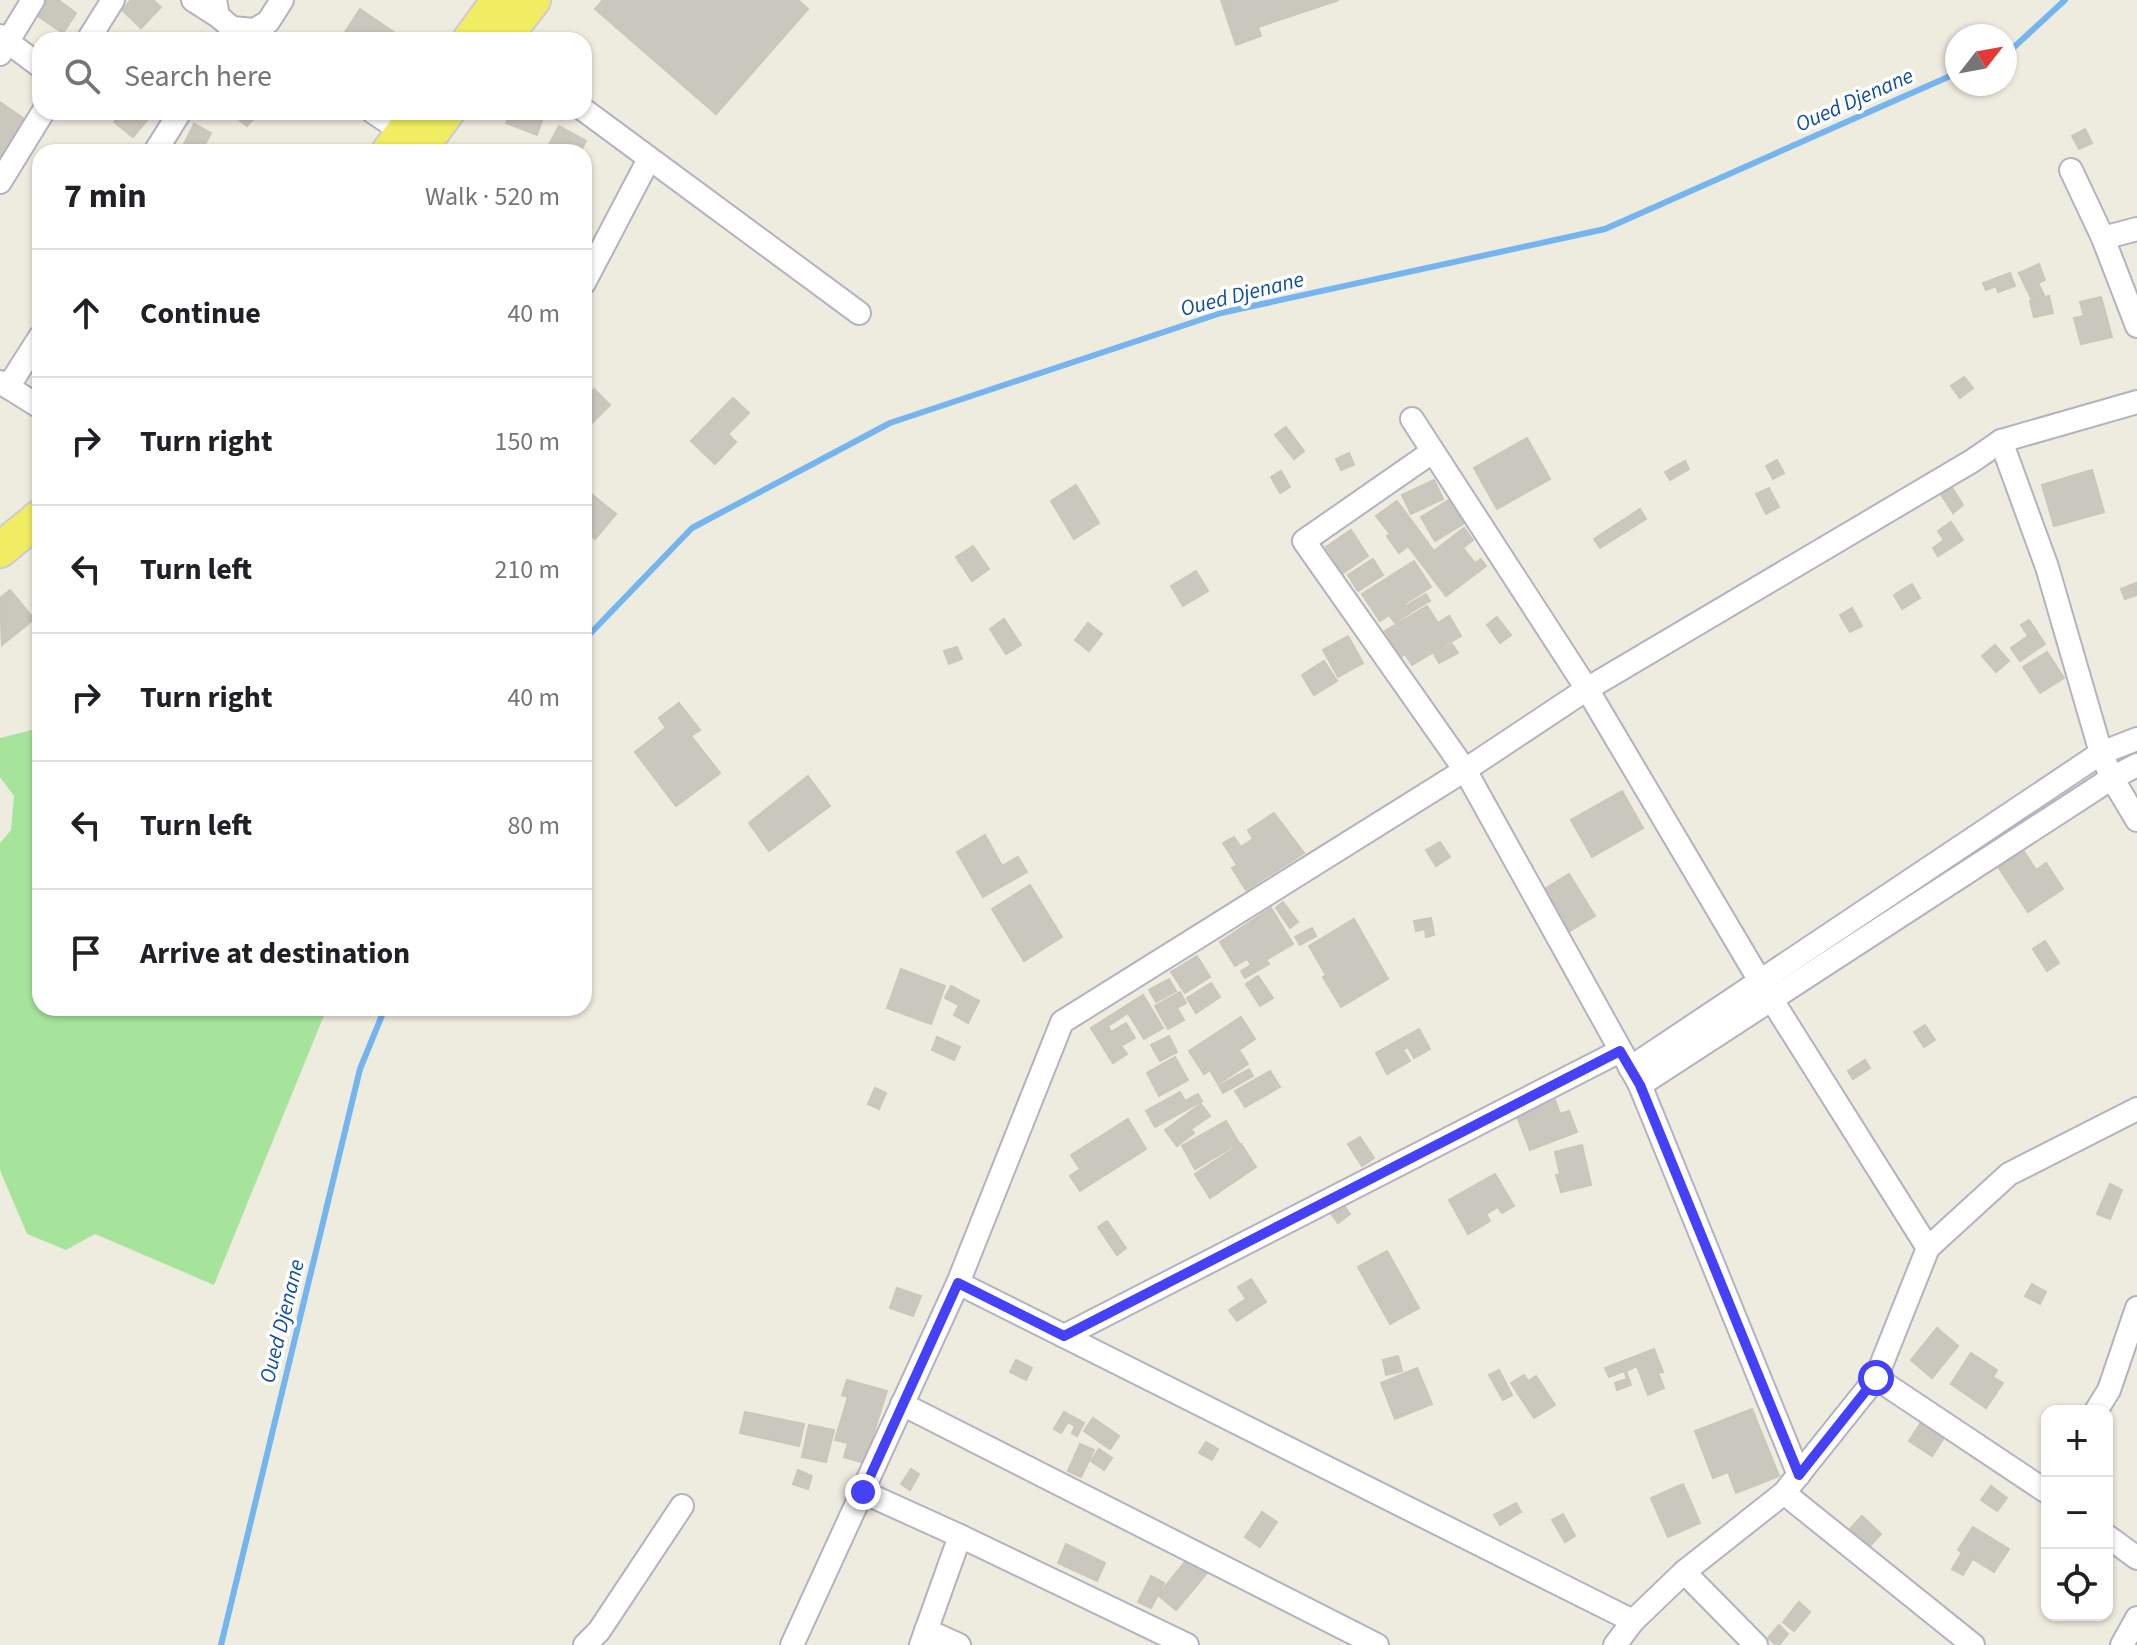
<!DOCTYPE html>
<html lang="en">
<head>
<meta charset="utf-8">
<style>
  :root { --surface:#fff; --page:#f2f2f2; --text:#202124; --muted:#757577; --line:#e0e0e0 }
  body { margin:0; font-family:"Source Sans 3",sans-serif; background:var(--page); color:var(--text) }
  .controls { position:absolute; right:24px; bottom:24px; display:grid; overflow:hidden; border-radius:16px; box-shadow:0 2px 6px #0004 }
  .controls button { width:72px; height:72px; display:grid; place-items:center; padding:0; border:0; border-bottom:2px solid var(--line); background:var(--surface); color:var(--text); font:40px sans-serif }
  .compass { position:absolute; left:1945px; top:24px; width:72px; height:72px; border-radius:50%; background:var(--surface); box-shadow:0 2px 6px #0004; rotate:59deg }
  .stop { position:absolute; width:24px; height:24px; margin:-18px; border:6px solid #4541f9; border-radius:50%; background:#fff }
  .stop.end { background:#4541f9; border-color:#fff; box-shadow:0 2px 8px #0008 }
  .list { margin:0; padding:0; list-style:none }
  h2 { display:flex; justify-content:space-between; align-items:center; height:104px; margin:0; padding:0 32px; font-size:34px }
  h2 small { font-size:26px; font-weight:400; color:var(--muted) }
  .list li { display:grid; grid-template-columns:52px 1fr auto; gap:24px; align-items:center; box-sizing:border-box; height:128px; padding:0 32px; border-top:2px solid var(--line) }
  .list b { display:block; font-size:30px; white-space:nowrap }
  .list em { font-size:26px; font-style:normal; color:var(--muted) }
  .icon { flex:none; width:44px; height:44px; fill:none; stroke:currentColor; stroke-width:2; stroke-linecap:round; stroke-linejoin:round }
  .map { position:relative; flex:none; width:2137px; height:1645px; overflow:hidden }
  .search { position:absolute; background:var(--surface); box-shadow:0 2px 6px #0004; left:32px; top:32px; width:560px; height:88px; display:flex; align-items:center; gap:20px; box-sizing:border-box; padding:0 28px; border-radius:24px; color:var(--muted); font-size:30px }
  .panel { position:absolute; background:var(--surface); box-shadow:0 2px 6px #0004; left:32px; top:144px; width:560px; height:872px; border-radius:24px }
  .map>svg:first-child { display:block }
  .green { fill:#a6e49c }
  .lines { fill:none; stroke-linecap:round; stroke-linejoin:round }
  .stream { stroke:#74b4ef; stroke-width:6 }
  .building { fill:#cac7bf; stroke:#cac7b9; stroke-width:2 }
  .street-casing { stroke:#b3b3c0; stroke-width:26 }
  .primary-casing { stroke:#cdcdcd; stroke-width:38 }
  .street { stroke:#fff; stroke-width:22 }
  .primary { stroke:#f1ed62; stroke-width:34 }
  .route { stroke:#4541f9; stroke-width:10 }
  .labels { text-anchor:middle; stroke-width:7; stroke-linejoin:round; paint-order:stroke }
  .water-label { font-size:22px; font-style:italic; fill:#0e4f9f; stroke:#fff }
</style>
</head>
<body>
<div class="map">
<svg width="2137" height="1645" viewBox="0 0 2137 1645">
  <rect width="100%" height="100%" fill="#eeebdf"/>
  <path class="green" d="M40,728V1008H327L214,1285L95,1234L66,1250L27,1234L0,1170V843L11,830L14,796L0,777V738Z"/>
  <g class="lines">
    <g class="stream">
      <path d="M2005,52L2012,49L2065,0"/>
      <path d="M584,640L692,528L890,423L1221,313L1605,229L1957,73"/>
      <path d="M221,1645L360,1069L385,1008"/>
    </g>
  </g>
  <g class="building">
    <path d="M41,0H58L76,13L63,33L32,12Z"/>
    <path d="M131,0H153L161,7L141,28L122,10Z"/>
    <path d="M603,0H798L808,9L716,114L595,9Z"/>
    <path d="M1221,0H1339L1258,27L1261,36L1236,45Z"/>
    <path d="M360,9L398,35L395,40H340Z"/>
    <path d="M0,102L27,121L0,158Z"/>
    <path d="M122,112H154L133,137L114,122Z"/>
    <path d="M244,112H260L247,126L238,119Z"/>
    <path d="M510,112H545L537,135L506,123Z"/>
    <path d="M194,124L211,133L201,152H180Z"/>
    <path d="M559,126L586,141L580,152H545Z"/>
    <path d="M2085,129L2092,143L2079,149L2072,136Z"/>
    <path d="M2039,264L2045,280L2038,283L2044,295L2032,300L2019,273Z"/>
    <path d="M2010,273L2015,286L1998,292L1996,286L1986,290L1983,283Z"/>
    <path d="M2049,296L2053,313L2034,317L2030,301Z"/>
    <path d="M2101,297L2112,337L2081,344L2074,318L2084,316L2080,302Z"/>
    <path d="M1964,377L1973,388L1960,398L1951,386Z"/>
    <path d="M594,389L610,405L590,425L584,420V400Z"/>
    <path d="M733,398L749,413L728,434L736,442L715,464L691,441Z"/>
    <path d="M1286,427L1304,451L1294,459L1275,435Z"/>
    <path d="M1527,438L1550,479L1497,509L1474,468Z"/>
    <path d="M1349,453L1354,465L1341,470L1336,459Z"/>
    <path d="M1777,460L1784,473L1773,479L1766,466Z"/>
    <path d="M1685,461L1689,469L1670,480L1665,472Z"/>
    <path d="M2092,470L2104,512L2054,526L2042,485Z"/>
    <path d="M1281,471L1290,487L1280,493L1271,477Z"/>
    <path d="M1434,480L1443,499L1411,514L1402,495Z"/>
    <path d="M1948,481L1963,505L1953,513L1937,488Z"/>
    <path d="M1076,485L1099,523L1074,539L1051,501Z"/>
    <path d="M584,488L616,514L595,539L584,530Z"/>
    <path d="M1769,488L1779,507L1766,514L1756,494Z"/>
    <path d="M1454,497L1468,521L1435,541L1421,517Z"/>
    <path d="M1397,501L1434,551L1464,528L1473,540L1463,548L1475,563L1481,559L1486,566L1446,596L1408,546L1399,553L1387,536L1390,534L1376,516Z"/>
    <path d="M1640,509L1646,519L1600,548L1594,539Z"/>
    <path d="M1951,522L1963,540L1938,556L1933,548L1944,540L1938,531Z"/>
    <path d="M1351,530L1368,556L1343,573L1326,547Z"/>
    <path d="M973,546L989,569L972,581L956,557Z"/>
    <path d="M1373,559L1383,575L1358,591L1348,575Z"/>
    <path d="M1414,561L1431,587L1404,604L1410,613L1395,623L1389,615L1380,621L1362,594Z"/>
    <path d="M1196,571L1208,591L1183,606L1171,586Z"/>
    <path d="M2136,583L2137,595L2125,599L2121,589Z"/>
    <path d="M1912,584L1920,598L1902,609L1894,595Z"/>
    <path d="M10,590L34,619L2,645L0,598Z"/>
    <path d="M1426,594L1430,601L1411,612L1407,605Z"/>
    <path d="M1427,606L1438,623L1449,616L1461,636L1412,665L1405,654L1400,657L1385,631Z"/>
    <path d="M1852,608L1862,626L1850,632L1840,615Z"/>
    <path d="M1497,617L1511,635L1500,643L1487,625Z"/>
    <path d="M1004,619L1021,645L1006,654L990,629Z"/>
    <path d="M2029,620L2045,644L2020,661L2011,648L2028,636L2021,625Z"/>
    <path d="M1088,623L1102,634L1089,651L1075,640Z"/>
    <path d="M1348,636L1363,663L1338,677L1323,650Z"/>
    <path d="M1452,644L1458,653L1439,663L1434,654Z"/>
    <path d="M1995,645L2009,661L1996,672L1982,656Z"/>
    <path d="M957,647L962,659L949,664L944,651Z"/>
    <path d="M2047,652L2064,678L2040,693L2023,667Z"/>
    <path d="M1324,661L1337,681L1314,695L1302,675Z"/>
    <path d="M679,703L700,730L691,736L720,773L676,806L635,752L666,728L659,718Z"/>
    <path d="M808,776L830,806L769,851L749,823Z"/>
    <path d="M1622,791L1643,828L1592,857L1571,820Z"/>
    <path d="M1274,813L1304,853L1246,890L1232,868L1237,865L1223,843L1234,837L1241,847L1253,839L1248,830Z"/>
    <path d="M985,835L1002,866L1018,857L1027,872L983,897L957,852Z"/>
    <path d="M1440,842L1450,857L1436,866L1426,850Z"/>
    <path d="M2018,842L2036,870L2046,863L2063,889L2028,912L1993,859Z"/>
    <path d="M1569,874L1595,916L1560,937L1535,895Z"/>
    <path d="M1030,885L1062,937L1024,961L992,909Z"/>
    <path d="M1283,902L1298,922L1290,928L1276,908Z"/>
    <path d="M1271,908L1293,944L1266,960L1269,964L1245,978L1241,971L1251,965L1247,959L1235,966L1220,942Z"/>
    <path d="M1431,918L1434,935L1426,937L1425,929L1416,931L1414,921Z"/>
    <path d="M1354,919L1388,979L1341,1007L1323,977L1326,975L1309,946Z"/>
    <path d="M1312,928L1316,936L1300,945L1295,937Z"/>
    <path d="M2045,941L2059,963L2047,971L2033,949Z"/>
    <path d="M1197,956L1210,977L1185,993L1171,972Z"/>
    <path d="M901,969L945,986L931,1024L887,1008Z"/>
    <path d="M1258,976L1273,998L1260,1006L1246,984Z"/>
    <path d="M1169,979L1176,991L1156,1002L1149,990Z"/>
    <path d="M1211,983L1220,997L1196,1013L1187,998Z"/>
    <path d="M951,986L979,1001L968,1023L954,1015L959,1005L945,998Z"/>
    <path d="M1180,992L1186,1003L1177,1008L1184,1020L1168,1029L1155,1006Z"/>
    <path d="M1143,995L1163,1028L1144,1039L1128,1013L1108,1026L1111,1032L1126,1023L1135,1038L1121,1046L1127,1054L1113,1063L1091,1028Z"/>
    <path d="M1241,1017L1255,1039L1239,1050L1248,1064L1218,1084L1210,1070L1204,1074L1189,1051Z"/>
    <path d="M1925,1025L1935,1040L1924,1047L1914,1032Z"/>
    <path d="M1419,1029L1430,1049L1414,1058L1408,1047L1403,1050L1410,1061L1387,1074L1376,1053Z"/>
    <path d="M1169,1036L1177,1052L1160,1061L1151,1045Z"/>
    <path d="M937,1037L960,1047L954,1060L932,1050Z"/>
    <path d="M1175,1057L1188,1080L1159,1096L1147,1073Z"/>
    <path d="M1865,1060L1870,1068L1853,1079L1848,1071Z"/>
    <path d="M1249,1069L1253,1076L1223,1093L1219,1086Z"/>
    <path d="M1270,1071L1280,1087L1245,1107L1235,1091Z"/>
    <path d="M875,1088L886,1093L879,1109L868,1104Z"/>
    <path d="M1180,1092L1185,1101L1198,1094L1202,1101L1155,1127L1146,1111Z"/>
    <path d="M1555,1100L1560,1114L1569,1111L1577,1132L1530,1150L1516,1114Z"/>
    <path d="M1201,1104L1210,1116L1191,1129L1194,1133L1177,1146L1165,1130Z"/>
    <path d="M1128,1119L1146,1149L1080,1191L1070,1176L1080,1169L1071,1155Z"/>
    <path d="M1226,1121L1239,1143L1195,1169L1182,1146Z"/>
    <path d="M1360,1137L1374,1158L1362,1166L1348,1144Z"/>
    <path d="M1241,1144L1256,1167L1210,1198L1195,1174Z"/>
    <path d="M1582,1145L1591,1185L1561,1192L1556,1175L1560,1174L1555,1152Z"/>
    <path d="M1495,1174L1514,1206L1502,1213L1498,1207L1486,1214L1490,1221L1468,1234L1449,1200Z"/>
    <path d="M2110,1184L2122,1190L2110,1219L2097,1214Z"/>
    <path d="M1339,1199L1350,1214L1338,1223L1327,1208Z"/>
    <path d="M1107,1221L1126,1248L1117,1255L1098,1227Z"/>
    <path d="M1387,1251L1419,1308L1390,1324L1358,1267Z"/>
    <path d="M1251,1279L1266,1302L1237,1321L1229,1310L1246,1299L1238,1287Z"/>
    <path d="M2032,1284L2046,1292L2040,1304L2025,1296Z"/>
    <path d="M897,1288L921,1296L913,1316L890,1308Z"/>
    <path d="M1937,1328L1958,1346L1932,1378L1911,1360Z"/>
    <path d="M1654,1349L1663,1372L1658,1373L1664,1388L1648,1395L1637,1366L1626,1371L1631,1385L1617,1390L1615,1383L1627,1379L1624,1371L1609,1377L1605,1368Z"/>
    <path d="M1971,1353L1997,1370L1993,1377L2003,1383L1986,1408L1951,1384Z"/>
    <path d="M1398,1356L1402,1371L1386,1375L1383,1360Z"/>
    <path d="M1016,1360L1032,1368L1026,1380L1010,1372Z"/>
    <path d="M1417,1368L1432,1404L1395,1419L1381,1383Z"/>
    <path d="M1499,1370L1512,1395L1503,1400L1489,1375Z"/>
    <path d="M1524,1375L1528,1381L1536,1376L1555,1405L1534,1418L1511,1383Z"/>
    <path d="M847,1380L887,1391L864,1463L844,1457L848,1443L835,1440L848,1397L842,1395Z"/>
    <path d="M1752,1409L1779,1476L1736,1493L1728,1472L1713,1478L1695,1431Z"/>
    <path d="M745,1412L804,1424L799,1446L740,1433Z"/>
    <path d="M1064,1412L1084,1423L1077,1436L1072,1433L1075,1426L1068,1422L1061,1433L1054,1429Z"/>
    <path d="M1926,1415L1949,1430L1932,1456L1909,1441Z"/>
    <path d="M1093,1418L1119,1436L1110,1449L1084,1431Z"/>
    <path d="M809,1425L834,1430L826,1462L802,1457Z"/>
    <path d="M1206,1442L1218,1449L1212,1460L1199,1453Z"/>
    <path d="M1080,1444L1094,1450L1081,1477L1068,1471Z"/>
    <path d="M1099,1449L1112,1458L1104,1470L1091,1461Z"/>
    <path d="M911,1469L919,1474L910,1490L901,1484Z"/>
    <path d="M798,1470L812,1476L808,1489L793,1484Z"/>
    <path d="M1683,1484L1700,1523L1668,1537L1651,1498Z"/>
    <path d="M1991,1486L2007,1498L1997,1511L1981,1500Z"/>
    <path d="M1516,1503L1521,1512L1500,1525L1494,1515Z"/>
    <path d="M1262,1512L1277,1522L1260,1547L1245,1537Z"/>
    <path d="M1563,1514L1575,1536L1565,1542L1552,1520Z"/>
    <path d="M1862,1516L1881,1534L1867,1549L1848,1531Z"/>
    <path d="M1973,1527L2009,1549L1994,1572L1958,1550Z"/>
    <path d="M1066,1544L1105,1563L1097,1581L1058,1563Z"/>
    <path d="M1961,1554L1972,1560L1963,1575L1952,1569Z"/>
    <path d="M1189,1557L1207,1573L1176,1610L1158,1595Z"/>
    <path d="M1151,1576L1164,1583L1151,1608L1138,1602Z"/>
    <path d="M1799,1602L1810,1612L1794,1631L1783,1622Z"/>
    <path d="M1779,1625L1788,1634L1779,1645H1776L1768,1638Z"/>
  </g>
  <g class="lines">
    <defs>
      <g id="street">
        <path d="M193,0L218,16"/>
        <path d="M215,0L218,16L232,28L254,30L268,22L282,0"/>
        <path d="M0,36L40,66"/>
        <path d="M88,40L113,0"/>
        <path d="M0,54L33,0"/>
        <path d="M584,110L859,313"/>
        <path d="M373,112L403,132"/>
        <path d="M155,152L180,112"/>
        <path d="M2071,170L2103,238L2137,326"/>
        <path d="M0,182L43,112"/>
        <path d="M2103,238L2137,229"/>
        <path d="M584,283L649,159"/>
        <path d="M0,382L40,407"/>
        <path d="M8,387L40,337"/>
        <path d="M1412,419L1587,689L1760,981L1928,1248"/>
        <path d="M2001,441L2047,567L2101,753L2112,778L2137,820"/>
        <path d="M1432,452L1304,541L1465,770L1640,1085L1799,1475"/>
        <path d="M1630,1068L2101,753L2137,739"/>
        <path d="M1640,1085L2112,778L2137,765"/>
        <path d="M958,1283L1633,1621"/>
        <path d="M1064,1336L1620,1051"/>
        <path d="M1876,1378L2047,1492"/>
        <path d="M902,1404L1377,1645"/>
        <path d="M2096,1411L2109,1390L2137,1308"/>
        <path d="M863,1492L960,1536L1187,1645"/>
        <path d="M1784,1493L1973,1645"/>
        <path d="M2107,1536L2137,1558"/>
        <path d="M1684,1572L1756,1645"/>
        <path d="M926,1630L959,1645"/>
        <path d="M585,1645L599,1631L682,1506"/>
        <path d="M792,1645L958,1283L1062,1022L1465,770L1587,689L1972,461L2001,441L2137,402"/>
        <path d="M921,1645L960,1536"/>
        <path d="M1615,1645L1633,1621L1684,1572L1784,1493L1876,1378L1928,1248L2009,1174L2137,1109"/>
        <path d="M2122,1645L2137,1618"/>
      </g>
      <g id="primary">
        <path d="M470,40L499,0"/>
        <path d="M502,40L533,0"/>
        <path d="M389,152L418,112"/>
        <path d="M417,152L447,112"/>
        <path d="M0,550L40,517"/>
      </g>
    </defs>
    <use href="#street" class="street-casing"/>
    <use href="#primary" class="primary-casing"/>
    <use href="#street" class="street"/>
    <use href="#primary" class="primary"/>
  </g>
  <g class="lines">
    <path class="route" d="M863,1492L958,1283L1064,1336L1620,1051L1640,1085L1799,1475L1876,1378"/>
  </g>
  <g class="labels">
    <g class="water-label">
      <text transform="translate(1854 99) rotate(-24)" y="8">Oued Djenane</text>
      <text transform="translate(1242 293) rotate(-14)" y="8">Oued Djenane</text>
      <text transform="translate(281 1321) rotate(-76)" y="8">Oued Djenane</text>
    </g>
  </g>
</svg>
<div class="controls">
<button>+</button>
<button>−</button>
<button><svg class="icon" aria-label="locate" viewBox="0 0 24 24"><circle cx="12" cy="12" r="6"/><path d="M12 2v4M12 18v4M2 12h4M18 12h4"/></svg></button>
</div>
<svg class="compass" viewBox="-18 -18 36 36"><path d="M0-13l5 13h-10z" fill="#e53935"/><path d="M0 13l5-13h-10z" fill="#757577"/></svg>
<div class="stop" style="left:1876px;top:1378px"></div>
<div class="stop end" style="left:863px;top:1492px"></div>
<div class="search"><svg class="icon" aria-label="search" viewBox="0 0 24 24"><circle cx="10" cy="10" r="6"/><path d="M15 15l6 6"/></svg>Search here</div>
<section class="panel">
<h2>7 min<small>Walk · 520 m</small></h2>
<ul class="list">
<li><svg class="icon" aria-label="ahead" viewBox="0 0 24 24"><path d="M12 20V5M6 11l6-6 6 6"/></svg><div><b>Continue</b></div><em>40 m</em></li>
<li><svg class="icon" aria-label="right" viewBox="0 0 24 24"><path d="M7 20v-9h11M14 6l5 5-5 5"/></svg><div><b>Turn right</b></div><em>150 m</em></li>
<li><svg class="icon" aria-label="left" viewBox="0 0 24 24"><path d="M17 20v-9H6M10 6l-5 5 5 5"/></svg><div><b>Turn left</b></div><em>210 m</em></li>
<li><svg class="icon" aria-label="right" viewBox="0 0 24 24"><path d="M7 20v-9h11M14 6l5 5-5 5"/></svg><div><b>Turn right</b></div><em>40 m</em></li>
<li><svg class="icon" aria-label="left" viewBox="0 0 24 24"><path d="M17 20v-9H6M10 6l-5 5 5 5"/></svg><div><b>Turn left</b></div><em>80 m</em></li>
<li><svg class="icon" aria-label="arrive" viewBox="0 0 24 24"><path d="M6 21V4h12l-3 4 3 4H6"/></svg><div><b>Arrive at destination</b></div></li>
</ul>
</section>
</div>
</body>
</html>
